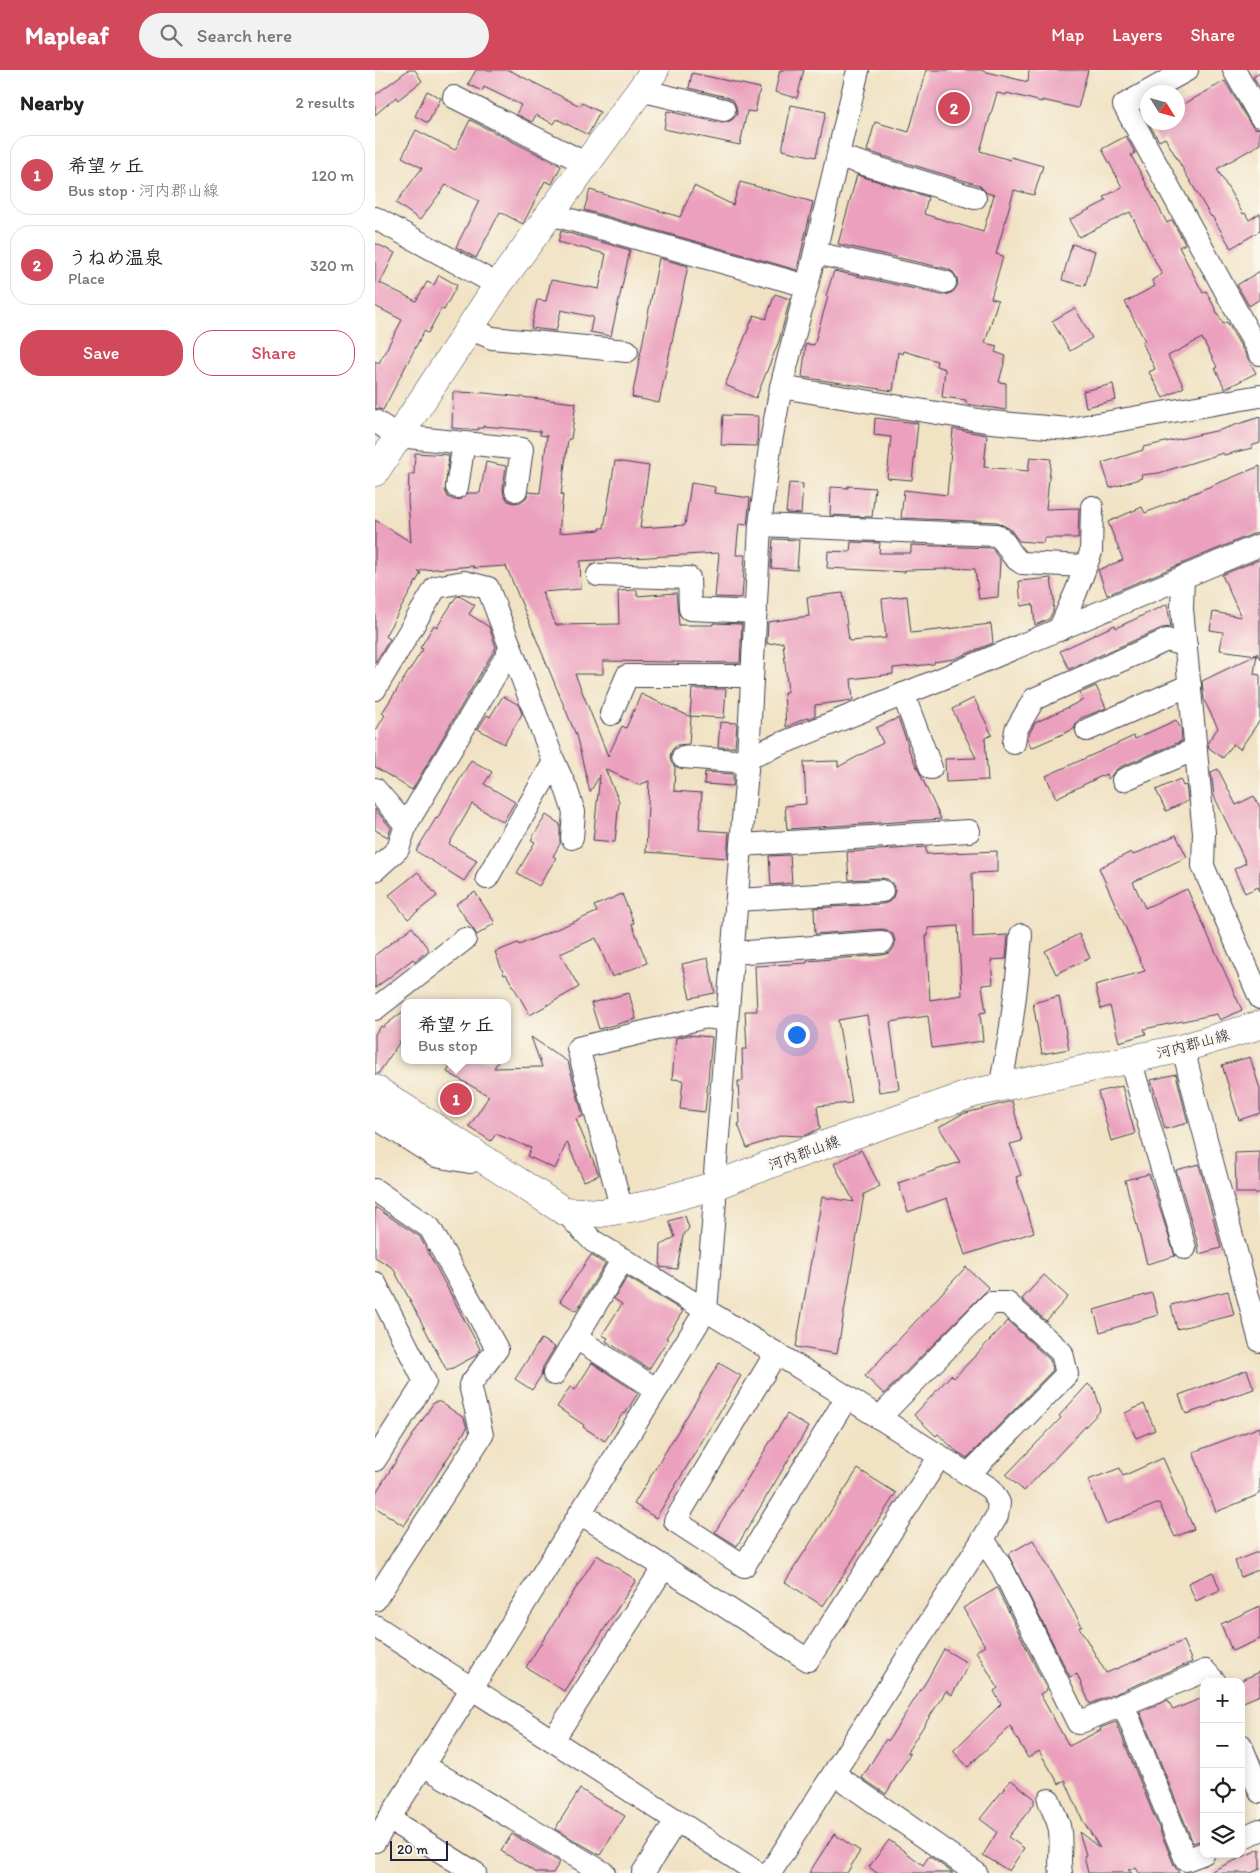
<!DOCTYPE html>
<html lang="en">
<head>
<meta charset="utf-8">
<style>
  :root { --surface:#fff; --page:#f2f2f2; --text:#222; --muted:#767676; --line:#e0e0e0; --accent:#d1495b }
  body { margin:0; font-family:Itim,"Klee One",sans-serif; background:var(--page); color:var(--text) }
  .controls { position:absolute; right:15px; bottom:15px; display:grid; overflow:hidden; border-radius:10px; box-shadow:0 2px 12px #0003 }
  .controls button { width:45px; height:45px; display:grid; place-items:center; padding:0; border:0; border-bottom:1px solid var(--line); background:var(--surface); color:var(--text); font:25px sans-serif }
  .compass { position:absolute; left:765px; top:15px; width:45px; height:45px; border-radius:50%; background:var(--surface); box-shadow:0 2px 12px #0003; rotate:127deg }
  .scale { position:absolute; left:15px; bottom:12px; width:58px; box-sizing:border-box; padding-left:5px; border:2px solid #22223b; border-top:0; font-size:14px; line-height:18px; white-space:nowrap; color:#22223b; -webkit-text-stroke:4px #fbf7ec; paint-order:stroke }
  .you { position:absolute; left:421px; top:964px; width:18px; height:18px; margin:-12px; border:4px solid #fff; border-radius:50%; background:#1a73e8; box-shadow:0 0 0 8px #1a73e833 }
  .badge { display:grid; place-items:center; width:32px; height:32px; border-radius:50%; background:var(--accent); color:#fff; font-size:16px; font-weight:700 }
  .pin { position:absolute; translate:-50% -50%; border:2px solid #fff; box-shadow:0 1px 5px #0006 }
  .popup { position:absolute; left:26px; top:929px; width:110px; height:65px; box-sizing:border-box; display:grid; place-content:center; border-radius:10px; background:var(--surface); filter:drop-shadow(0 1px 4px #0005); font-size:16px; white-space:nowrap; color:var(--muted) }
  .popup b { font-size:19px; color:var(--text) }
  .popup::after { content:''; position:absolute; left:50%; top:100%; margin-left:-10px; border:10px solid transparent; border-top-color:var(--surface) }
  .list { margin:0; padding:0; list-style:none }
  h2 { display:flex; justify-content:space-between; align-items:center; height:65px; margin:0; padding:0 20px; font-size:21px }
  h2 small { font-size:16px; font-weight:400; color:var(--muted) }
  .list li { display:grid; grid-template-columns:32px 1fr auto; gap:15px; align-items:center; box-sizing:border-box; height:80px; margin:0 10px 10px; padding:0 10px; border:1px solid var(--line); border-radius:20px }
  .list b { display:block; font-size:19px; white-space:nowrap }
  .list p { margin:0; font-size:16px; white-space:nowrap; color:var(--muted) }
  .list em { font-size:16px; font-style:normal; color:var(--muted) }
  .actions { display:flex; gap:10px; padding:15px 20px }
  .actions a { flex:1; padding:11px 0; border:1px solid var(--accent); border-radius:20px; text-align:center; font-size:18px; color:var(--accent) }
  .actions .main { background:var(--accent); color:#fff }
  .icon { flex:none; width:28px; height:28px; fill:none; stroke:currentColor; stroke-width:2; stroke-linecap:round; stroke-linejoin:round }
  .map { position:relative; flex:none; width:885px; height:1803px; overflow:hidden }
  header { display:flex; align-items:center; gap:30px; box-sizing:border-box; height:70px; padding:0 25px; background:var(--accent); color:#fff }
  header strong { font-size:24px }
  nav { display:flex; gap:28px; margin-inline-start:auto; font-size:18px }
  .search { width:350px; height:45px; background:var(--page); display:flex; align-items:center; gap:12px; box-sizing:border-box; padding:0 18px; border-radius:28px; color:var(--muted); font-size:19px }
  main { display:flex }
  aside { flex:1; background:var(--surface) }
  .map>svg:first-child { display:block }
  .building { fill:#eba1be; fill-rule:evenodd }
  .lines { fill:none; stroke-linecap:round; stroke-linejoin:round }
  .minor-casing { stroke:#413f4f; stroke-width:24 }
  .tertiary-casing { stroke:#413f4f; stroke-width:29 }
  .secondary-casing { stroke:#413f4f; stroke-width:29 }
  .minor { stroke:#fff; stroke-width:22 }
  .tertiary { stroke:#fff; stroke-width:28 }
  .secondary { stroke:#fff; stroke-width:28 }
  .labels { text-anchor:middle; stroke-width:4; stroke-linejoin:round; paint-order:stroke }
  .street-label { font-size:15px; fill:#22223b; stroke:#fbf7ec }
</style>
</head>
<body>
<header>
<strong>Mapleaf</strong>
<div class="search"><svg class="icon" aria-label="search" viewBox="0 0 24 24"><circle cx="10" cy="10" r="6"/><path d="M15 15l6 6"/></svg>Search here</div>
<nav><a>Map</a><a>Layers</a><a>Share</a></nav>
</header>
<main>
<aside>
<h2>Nearby<small>2 results</small></h2>
<ul class="list">
<li><span class="badge">1</span><div><b>希望ヶ丘</b><p>Bus stop · 河内郡山線</p></div><em>120 m</em></li>
<li><span class="badge">2</span><div><b>うねめ温泉</b><p>Place</p></div><em>320 m</em></li>
</ul>
<div class="actions"><a class="main">Save</a><a>Share</a></div>
</aside>
<div class="map">
<svg width="885" height="1803" viewBox="0 0 885 1803">
  <rect width="100%" height="100%" fill="#fbf7ec"/>
  <filter id="ink" filterUnits="userSpaceOnUse"><feTurbulence type="fractalNoise" baseFrequency=".02" numOctaves="2"/><feDisplacementMap in="SourceGraphic" scale="10" xChannelSelector="R" yChannelSelector="G"/><feConvolveMatrix kernelMatrix="1 2 1 2 8 2 1 2 1" color-interpolation-filters="sRGB"/></filter>
  <filter id="wash" filterUnits="userSpaceOnUse"><feTurbulence type="fractalNoise" baseFrequency=".0096" numOctaves="4" result="noise"/><feDisplacementMap in="SourceGraphic" scale="20" xChannelSelector="R" yChannelSelector="G"/><feGaussianBlur stdDeviation="1.12" result="paint"/><feColorMatrix in="noise" values="0 0 0 0 0 0 0 0 0 0 0 0 0 0 0 0 0 1.4 0 .05"/><feComposite in="paint" operator="in"/></filter>
  <g filter="url(#wash)">
    <rect width="100%" height="100%" fill="#f0e2c3"/>
    <g id="blocks">
      <g class="building">
        <path d="M33,0H40L47,11L23,30L21,27L0,45V25Z"/>
        <path d="M101,0H134L205,36L207,33L225,42L213,65L182,49L179,54L161,45L157,52L141,44L146,35L109,17L107,21L93,14Z"/>
        <path d="M405,0H429L422,28L400,22Z"/>
        <path d="M551,0H604L653,12L654,0H713L703,38L667,30V32L632,23L631,25L622,23L605,81L635,90L636,87L668,96L659,125L639,120L621,184L628,186L616,228L623,230L610,273L622,276L620,282L631,286L624,312L631,313V340L591,334V330L567,327L570,299L561,296L562,291L528,281L527,284L523,282L518,321L427,307L431,274L439,275L453,227L451,226L459,201L567,225L574,224L579,221L583,215L582,208L578,202L573,199L463,174L482,105L553,127L549,144L608,162L619,125L612,123L604,115L492,81L500,52L534,62Z"/>
        <path d="M317,3L385,18L380,42L372,41L365,75L289,59L292,41L346,53L353,52L358,49L362,44L361,36L358,30L352,27L314,18Z"/>
        <path d="M885,3V19L878,7Z"/>
        <path d="M850,11L874,52L879,58L885,59V74L842,99L868,144L870,143L874,150L885,143V161L856,178L837,146L836,147L790,68L784,71L774,54L777,52H802V38Z"/>
        <path d="M52,21L66,28L53,53L40,46Z"/>
        <path d="M416,35L451,42L441,87L407,80Z"/>
        <path d="M95,50L186,96L177,114L170,111L148,154L125,142L101,188L81,177L104,131L71,115L45,150L21,133L47,98L27,87L41,60L80,80Z"/>
        <path d="M751,66L760,83L756,85L792,153L797,150L810,174L804,177L828,223L831,221L848,254L852,252L881,303L850,319L840,298L842,297L827,268L793,286L809,317L788,328L774,302L780,299L767,272L770,271L750,232L780,216L777,210L787,204L755,142L704,167L694,150L731,131L729,127L747,117L727,79Z"/>
        <path d="M365,112L438,132L422,200L209,140L215,120L305,147L319,116L358,135Z"/>
        <path d="M186,161L255,180L236,266L215,262L218,247L186,240L181,261L156,258L162,230L171,231L176,210L224,219L231,184L183,172Z"/>
        <path d="M0,173L20,183L5,213L41,231L52,212L59,215L64,205L82,215L69,240L66,239L53,263L49,261L8,340L0,338V291L4,293L27,250L0,236Z"/>
        <path d="M697,174L720,181L710,216L687,210Z"/>
        <path d="M284,188L313,196L284,333L257,327Z"/>
        <path d="M885,201V229L874,236L862,215Z"/>
        <path d="M400,224L415,229L404,271L381,328L350,315L379,245L391,249Z"/>
        <path d="M700,238L717,268L695,281L677,251Z"/>
        <path d="M738,314L741,330L711,337L708,321Z"/>
        <path d="M78,322L110,323L201,333L196,369H193L186,425H188L184,463L226,460L225,458H229L240,391L274,396L265,458L310,455L316,413L340,417L339,423L375,428L372,455L364,454L361,485H370L367,528L340,527L344,483L205,491L206,519L167,522L181,555L244,554L243,521L262,520V526L301,523L304,555H338V553L367,554L365,593L228,591V604H200L233,686L247,656L251,658L266,624L316,647L314,674L302,675L297,680L295,686L296,692L300,697L299,721L327,723L324,760L354,762L352,788L271,782L274,711L264,715L230,699L244,731L240,772L218,770L225,705L215,722L201,665L131,496L98,498L99,496L48,500L43,502L46,503L10,566L15,569L0,593V450L36,472L33,430L34,404H39L40,383L74,385L70,421L73,427L79,430L87,429L93,423H105L111,392L131,396L128,419L129,425L133,431L139,433L145,432L151,428L154,422L165,423L172,366L165,365V361L108,356V358H103V360L77,358Z"/>
        <path d="M348,345L383,346L382,376L346,375Z"/>
        <path d="M885,347V373L876,376L877,378L849,385L848,383L784,403L766,405L767,408L735,418L727,393L768,380V377L845,360Z"/>
        <path d="M500,348L543,353L537,410L512,408L516,367L499,365Z"/>
        <path d="M578,359L612,365L609,397L653,401L655,387L676,389L671,439L704,438L703,468H669L668,473L644,471L635,459L622,452L526,448L529,420L572,425Z"/>
        <path d="M885,396V461L732,525L723,500L748,490L733,452L767,437L770,443Z"/>
        <path d="M414,413L428,414L426,444L411,443Z"/>
        <path d="M473,416L500,418L497,447L455,445L456,417L473,418Z"/>
        <path d="M398,469L424,470L422,500L396,498Z"/>
        <path d="M476,472L505,473L504,483H536V475L617,478L625,490L623,527L604,529L600,499L572,498V499L530,500V502L452,498L453,481L475,482Z"/>
        <path d="M883,490L885,491V589L882,583L879,604L885,605V650L865,679L858,674L848,688L834,678L833,672L843,658L829,630L827,611L881,585L845,580L848,562L835,560L838,542L866,547L847,505Z"/>
        <path d="M676,508L679,531L678,541L674,549L660,555L658,534L646,536L644,511Z"/>
        <path d="M468,523L474,571L511,568L507,529L532,526L536,563L616,554L618,573L579,589L559,592V594L518,598V604L476,609L478,630L440,635V646L429,649L411,657L409,622H413L408,572L392,574L393,552L434,546L432,527Z"/>
        <path d="M84,526L100,535L94,544L114,557L121,577L37,720L0,697V662L10,645L7,643L48,579L45,578L59,555L62,557L81,527Z"/>
        <path d="M792,534L796,557L787,558L694,599L685,581L740,555L741,558Z"/>
        <path d="M721,616L731,638L706,648L701,653L699,659L656,678L653,670L654,664L660,653L708,630L705,623Z"/>
        <path d="M317,619H351L349,648L315,646Z"/>
        <path d="M128,626L144,635L147,644L129,674L103,659L112,645L115,647Z"/>
        <path d="M599,628L617,665L610,668L613,712L611,710L571,712L570,689L601,688L577,639Z"/>
        <path d="M523,648L533,675L532,676L566,749L412,759L410,736L431,734L429,692L463,691V697L508,673L501,658Z"/>
        <path d="M801,650L806,659L807,671L743,698L733,709L731,704L681,728L671,706L759,666L760,669Z"/>
        <path d="M345,652L362,653L360,677H343Z"/>
        <path d="M96,690L117,702L109,714L140,732L128,752L97,734L74,774L102,790L89,811L41,781L61,748L62,749Z"/>
        <path d="M843,699L861,735L879,726L885,737V821L883,817L870,823L859,799L871,793L839,726L836,702Z"/>
        <path d="M330,702L358,704V716L329,714Z"/>
        <path d="M805,709L808,716L811,715L813,731L791,741L781,720Z"/>
        <path d="M0,739L16,758L13,767L0,760Z"/>
        <path d="M171,745L185,754V774L178,786L181,788L164,816L142,803L160,772L156,770Z"/>
        <path d="M801,765L812,787L758,812L770,838L812,819L867,940L845,950L842,944L769,959L771,964L744,972L735,936L726,939L720,915L770,901L724,798L756,782L758,785Z"/>
        <path d="M551,777V784L622,781V802L597,803L598,867L633,865L631,889L616,890L618,914L607,915L611,942L605,943L608,971L557,978L553,946L515,952L524,1019L504,1022L492,945L463,950L477,1033L442,1036L445,1058L432,1065L426,1066L407,1065L372,1078L363,1054L365,1053L363,1011H368L367,979H372L370,941H382L380,896L432,893V891L508,885L515,883L519,877L520,871L518,864L512,860L506,859L440,864L439,838L508,834L514,832L518,827L520,821L518,814L512,809L506,808L474,810L472,782ZM583,856L587,925L555,930L551,866H553V858Z"/>
        <path d="M415,785L417,813L396,815L394,786Z"/>
        <path d="M43,802L62,826L33,849L14,825Z"/>
        <path d="M100,822L120,853L102,865L81,834Z"/>
        <path d="M247,824L259,853L257,854L272,893L237,907L221,868L185,884L204,917L155,945L131,904L129,905L120,882L143,873L144,875L222,842L219,836Z"/>
        <path d="M37,857L54,880L40,891L38,889L0,918V885Z"/>
        <path d="M704,864L715,888L681,904L670,881Z"/>
        <path d="M333,888L340,923L315,928L307,894Z"/>
        <path d="M254,923L261,949L224,959L216,933Z"/>
        <path d="M684,926L694,979L667,984L658,933Z"/>
        <path d="M30,940V964L3,1004H0V964L6,956L8,957Z"/>
        <path d="M313,965L337,967L330,1042L305,1039L308,1010L297,1009L301,968Z"/>
        <path d="M156,967L193,992L208,1046L201,1049L224,1105L209,1111L192,1072L180,1099L152,1086L156,1078L121,1064L116,1071L94,1057L114,1026L72,1002L79,990H124L119,998L167,997Z"/>
        <path d="M875,987L885,1019V1043L864,1050L847,995Z"/>
        <path d="M801,1004L813,1053L790,1059L776,1010Z"/>
        <path d="M747,1016L760,1064L736,1071L723,1022Z"/>
        <path d="M637,1031L647,1071L635,1074L646,1105L641,1107L659,1162L590,1185L572,1128L533,1142L523,1113L585,1092L564,1057L587,1044Z"/>
        <path d="M486,1080L505,1116L489,1124L462,1284L421,1277L447,1127L479,1132L459,1094Z"/>
        <path d="M885,1082V1123H861L860,1083Z"/>
        <path d="M824,1094L846,1178L824,1184L823,1174L801,1100Z"/>
        <path d="M774,1104L800,1186L772,1194L750,1110Z"/>
        <path d="M0,1137L45,1167L105,1279L100,1286L72,1301L18,1198L0,1187Z"/>
        <path d="M310,1146L314,1158L308,1166L302,1199L285,1197L286,1175L300,1167L294,1151Z"/>
        <path d="M216,1185L230,1194L201,1241L185,1231Z"/>
        <path d="M591,1197L614,1218L509,1324L490,1306Z"/>
        <path d="M669,1205L693,1227L671,1251L647,1229Z"/>
        <path d="M252,1207L308,1241L291,1268L293,1269L274,1299L231,1271L233,1268L227,1265L247,1234L239,1229Z"/>
        <path d="M853,1221L859,1245L802,1259L796,1235Z"/>
        <path d="M777,1223L783,1245L725,1262L719,1240Z"/>
        <path d="M633,1251L675,1290L678,1300L592,1388L581,1381L563,1364L561,1366L539,1345L576,1305L579,1308Z"/>
        <path d="M166,1269L180,1277L168,1297L166,1306L157,1320L140,1309Z"/>
        <path d="M217,1293L263,1323L250,1344L248,1343L230,1371L208,1357L209,1355L182,1337L195,1317L200,1320Z"/>
        <path d="M344,1293L366,1306L281,1448L259,1434Z"/>
        <path d="M872,1300L879,1319L837,1333L838,1335L811,1344L804,1325Z"/>
        <path d="M713,1314L720,1321L726,1340L649,1421L631,1405L686,1348L684,1346Z"/>
        <path d="M59,1332H65L89,1348L92,1358L29,1456L0,1437V1424Z"/>
        <path d="M769,1334L780,1360L761,1368L750,1343Z"/>
        <path d="M412,1344L433,1357L362,1476L340,1462Z"/>
        <path d="M885,1357V1424L841,1442L818,1382Z"/>
        <path d="M788,1388L819,1459L800,1467L784,1433L731,1454L713,1410L745,1398L748,1406Z"/>
        <path d="M483,1399L521,1423L448,1536L410,1512Z"/>
        <path d="M658,1470L707,1556L704,1557L731,1603L808,1571L817,1592L715,1634L702,1604L695,1607L633,1484Z"/>
        <path d="M885,1481V1499L866,1507L860,1491Z"/>
        <path d="M222,1485L261,1510L189,1621L151,1597Z"/>
        <path d="M838,1502L845,1520L821,1531L813,1513Z"/>
        <path d="M622,1518L672,1620L665,1624L694,1676L726,1660L725,1658L741,1652L799,1795L804,1803H764L761,1798L753,1800L757,1803H713L709,1786L711,1785L704,1762L725,1778L708,1751L690,1710L684,1714L664,1681L653,1688L635,1656L593,1697L578,1681L626,1634L619,1621L623,1618L601,1581L610,1576L588,1538Z"/>
        <path d="M885,1536V1569L857,1581L846,1554Z"/>
        <path d="M569,1579L594,1594L577,1625L571,1621L532,1682L535,1684L511,1724L487,1708L511,1669L513,1671L552,1610Z"/>
        <path d="M885,1602V1625L866,1633V1610Z"/>
        <path d="M829,1627V1769L818,1773L765,1642L793,1630L798,1640Z"/>
        <path d="M636,1710L659,1728V1734L633,1767L649,1778L634,1801L608,1785L622,1762L605,1749Z"/>
        <path d="M205,1719L250,1746L225,1785L180,1759Z"/>
        <path d="M137,1764L185,1792L178,1803H162L126,1781Z"/>
        <path d="M459,1764L485,1781L472,1803H434Z"/>
        <path d="M514,1770L548,1795L554,1786L578,1803H502L494,1797Z"/>
        <path d="M885,1779V1799L876,1803H832Z"/>
      </g>
    </g>
  </g>
  <g filter="url(#ink)">
    <use href="#blocks" fill-opacity="0" stroke="#413f4f" stroke-width="1"/>
    <g class="lines">
      <defs>
        <g id="minor">
          <path d="M812,0L749,35L885,284"/>
          <path d="M859,0L885,46"/>
          <path d="M265,20L349,40"/>
          <path d="M79,27L212,94"/>
          <path d="M463,86L600,128"/>
          <path d="M175,144L432,216"/>
          <path d="M0,148L123,215"/>
          <path d="M440,183L570,212"/>
          <path d="M94,258L117,268L252,281"/>
          <path d="M406,317L616,352L694,359L885,326"/>
          <path d="M0,351L23,366L147,379L141,420"/>
          <path d="M82,417L89,373"/>
          <path d="M385,455L621,465C635,473 632,485 647,493L710,496"/>
          <path d="M223,505L314,508L315,539L381,542"/>
          <path d="M808,507L807,539L829,763L828,796L885,928"/>
          <path d="M684,560L701,522L716,482L717,437"/>
          <path d="M0,619L61,517L89,512L113,518L179,692L112,808"/>
          <path d="M528,624L556,698"/>
          <path d="M236,644L252,606H377"/>
          <path d="M712,660L815,615"/>
          <path d="M639,673L641,660L659,629L792,570L811,576"/>
          <path d="M308,687L360,691L373,687L566,609L885,475"/>
          <path d="M179,692L191,718L199,742L197,768"/>
          <path d="M748,710L821,679"/>
          <path d="M0,719L31,755L136,578"/>
          <path d="M366,775L594,761"/>
          <path d="M0,800L23,779L31,755"/>
          <path d="M362,830L507,821"/>
          <path d="M358,883L507,872"/>
          <path d="M0,939L90,869"/>
          <path d="M808,978L824,1043L885,1271"/>
          <path d="M755,989L810,1178"/>
          <path d="M625,1017C636,967 642,916 646,865"/>
          <path d="M0,1044L7,1052L60,1086L95,1092L104,1086"/>
          <path d="M0,1120L55,1158L122,1279L95,1315L107,1365L0,1530"/>
          <path d="M247,1140L203,978L331,947L352,950"/>
          <path d="M189,1141L218,1171L461,1320L616,1419L624,1433L622,1446L608,1469L395,1803"/>
          <path d="M0,1213L50,1312L0,1390"/>
          <path d="M201,1268L281,1319"/>
          <path d="M401,1283L300,1451L369,1496L472,1327"/>
          <path d="M179,1304L248,1189"/>
          <path d="M504,1348L616,1233H632L687,1283L692,1304L594,1404"/>
          <path d="M205,1443L433,1590L565,1386"/>
          <path d="M608,1469L627,1498L703,1653L830,1601L840,1612"/>
          <path d="M0,1556L383,1803"/>
          <path d="M748,1634L811,1790L829,1783"/>
          <path d="M178,1670L289,1497"/>
          <path d="M866,1675L885,1722"/>
          <path d="M48,1695L229,1803"/>
          <path d="M459,1704L601,1803"/>
          <path d="M674,1730C677,1739 682,1748 684,1756C688,1772 683,1788 686,1803"/>
          <path d="M14,1749L100,1803"/>
          <path d="M866,1768L885,1760"/>
          <path d="M0,1771L97,1618L331,1240L340,1130L339,1116L373,687L385,455L395,377L406,317L432,216L483,0"/>
          <path d="M268,1803L301,1751"/>
        </g>
        <path id="tertiary" d="M0,402L123,215L280,0"/>
        <path id="secondary" d="M0,1019L189,1141L226,1143L267,1136L339,1116L406,1090L599,1023L808,978L885,955"/>
      </defs>
      <use href="#minor" class="minor-casing"/>
      <use href="#tertiary" class="tertiary-casing"/>
      <use href="#secondary" class="secondary-casing"/>
      <use href="#minor" class="minor"/>
      <use href="#tertiary" class="tertiary"/>
      <use href="#secondary" class="secondary"/>
    </g>
  </g>
  <g class="labels">
    <g class="street-label">
      <text transform="translate(818 974) rotate(-15)" y="5">河内郡山線</text>
      <text transform="translate(429 1083) rotate(-20)" y="5">河内郡山線</text>
    </g>
  </g>
</svg>
<div class="controls">
<button>+</button>
<button>−</button>
<button><svg class="icon" aria-label="locate" viewBox="0 0 24 24"><circle cx="12" cy="12" r="6"/><path d="M12 2v4M12 18v4M2 12h4M18 12h4"/></svg></button>
<button><svg class="icon" aria-label="layers" viewBox="0 0 24 24"><path d="M12 4l9 5-9 5-9-5zM3 14l9 5 9-5"/></svg></button>
</div>
<svg class="compass" viewBox="-18 -18 36 36"><path d="M0-13l5 13h-10z" fill="#e53935"/><path d="M0 13l5-13h-10z" fill="#767676"/></svg>
<div class="scale">20 m</div>
<div class="you"></div>
<div class="pin badge" style="left:81px;top:1029px">1</div>
<div class="popup"><b>希望ヶ丘</b>Bus stop</div>
<div class="pin badge" style="left:579px;top:38px">2</div>
</div>
</main>
</body>
</html>
